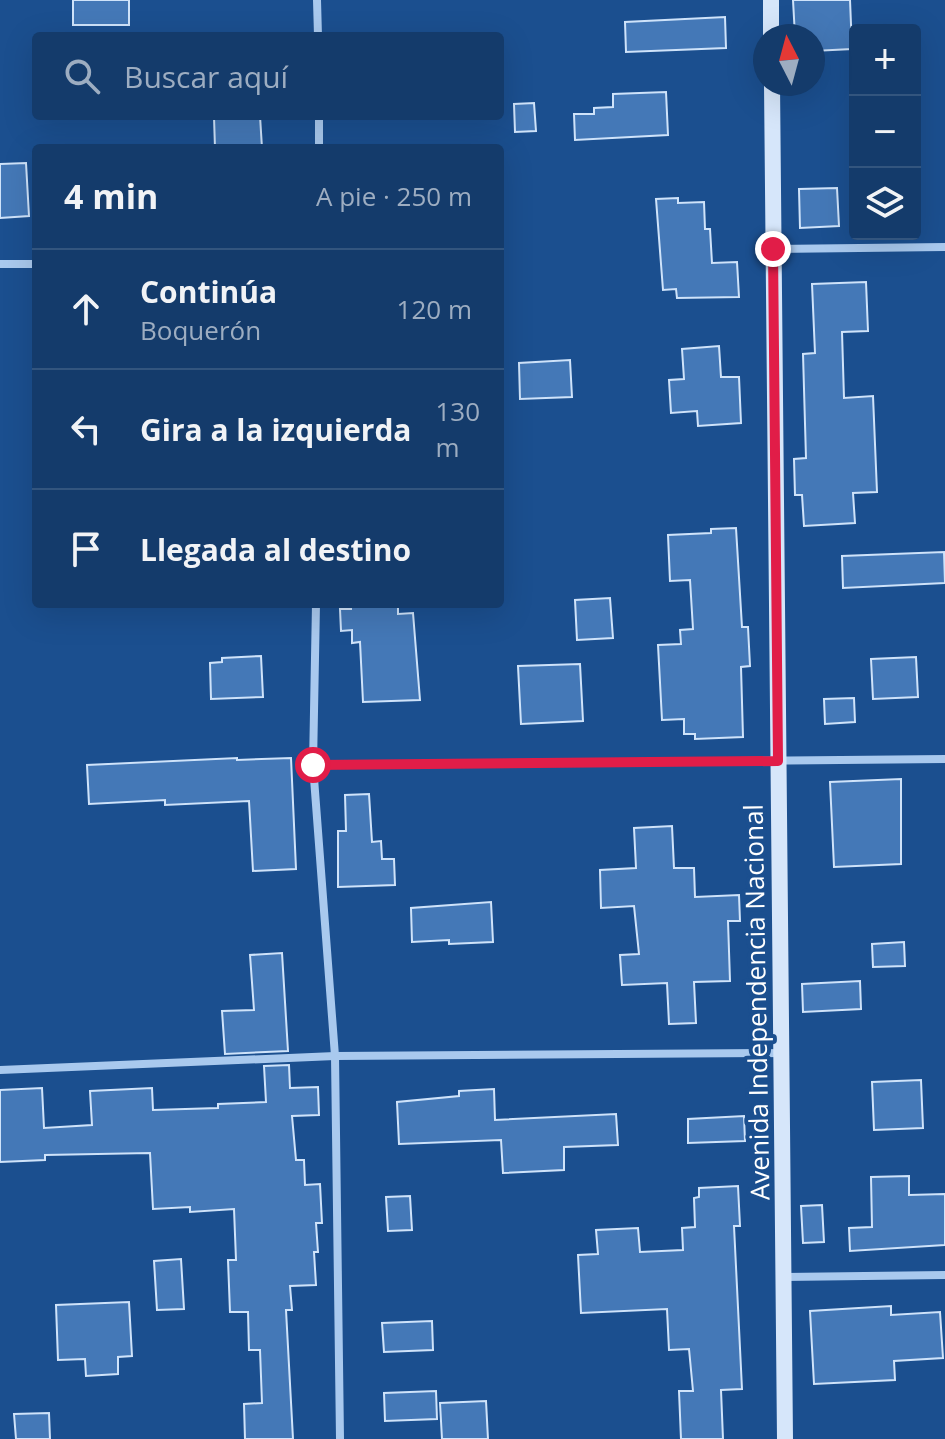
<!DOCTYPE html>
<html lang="es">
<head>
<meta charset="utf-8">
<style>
  :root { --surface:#143b6b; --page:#214673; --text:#f1f3f6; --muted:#9dadc1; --line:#33557e }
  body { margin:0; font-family:"Open Sans",sans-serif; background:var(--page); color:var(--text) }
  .controls { position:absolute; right:24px; top:24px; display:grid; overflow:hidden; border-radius:8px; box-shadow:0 8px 32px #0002 }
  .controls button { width:72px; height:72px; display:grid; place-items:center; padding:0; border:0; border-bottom:2px solid var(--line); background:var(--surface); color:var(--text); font:40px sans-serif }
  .compass { position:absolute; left:753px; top:24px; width:72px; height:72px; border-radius:50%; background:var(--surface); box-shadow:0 8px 32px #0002; rotate:354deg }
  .stop { position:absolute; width:24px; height:24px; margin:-18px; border:6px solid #e11d48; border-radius:50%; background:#fff }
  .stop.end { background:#e11d48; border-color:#fff; box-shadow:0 2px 8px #0008 }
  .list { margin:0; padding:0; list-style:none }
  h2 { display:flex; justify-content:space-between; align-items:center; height:104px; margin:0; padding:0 32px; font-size:34px }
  h2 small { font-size:26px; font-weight:400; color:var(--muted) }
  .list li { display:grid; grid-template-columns:52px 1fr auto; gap:24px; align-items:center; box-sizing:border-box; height:120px; padding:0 32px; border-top:2px solid var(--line) }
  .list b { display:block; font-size:30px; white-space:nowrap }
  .list p { margin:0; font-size:26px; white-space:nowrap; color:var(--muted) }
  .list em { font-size:26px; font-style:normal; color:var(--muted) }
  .icon { flex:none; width:44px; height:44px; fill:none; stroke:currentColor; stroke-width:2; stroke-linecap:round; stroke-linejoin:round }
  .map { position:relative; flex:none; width:945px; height:1439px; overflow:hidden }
  .search { position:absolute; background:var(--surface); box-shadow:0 8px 32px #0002; left:32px; top:32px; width:472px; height:88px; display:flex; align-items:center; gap:20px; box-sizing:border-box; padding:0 28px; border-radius:8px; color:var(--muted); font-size:30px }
  .panel { position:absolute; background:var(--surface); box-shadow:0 8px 32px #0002; left:32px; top:144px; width:472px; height:464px; border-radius:8px }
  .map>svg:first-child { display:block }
  .building { fill:#4478b7; stroke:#cfe3fa; stroke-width:2 }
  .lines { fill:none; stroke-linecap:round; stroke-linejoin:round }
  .minor { stroke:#a9c9ee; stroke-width:8 }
  .secondary { stroke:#d6e6fa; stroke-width:16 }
  .route { stroke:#e11d48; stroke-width:10 }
  .labels { text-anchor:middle; stroke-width:8; stroke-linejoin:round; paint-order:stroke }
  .street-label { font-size:26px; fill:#fff; stroke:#1b4f8f }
</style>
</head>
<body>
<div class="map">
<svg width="945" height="1439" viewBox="0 0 945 1439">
  <rect width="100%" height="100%" fill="#1b4f8f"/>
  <g class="building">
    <rect x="73" y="0" width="56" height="25"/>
    <path d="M793,0H850L852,49L813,51V36H795Z"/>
    <path d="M725,17L726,48L626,52L625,22Z"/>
    <path d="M666,92L668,135L575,140L574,114H594V108L613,107V94Z"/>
    <path d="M534,103L536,131L515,132L514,104Z"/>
    <path d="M260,116L262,148H215L214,117Z"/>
    <path d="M26,163L29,216L0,218V164Z"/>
    <path d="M837,188L839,226L800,228L799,189Z"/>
    <path d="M678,198V203L704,202L705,229H710L712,263L737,262L739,297L677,298L676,289L663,290L656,199Z"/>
    <path d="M866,282L868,331L842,332L844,398L873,396L877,492L853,493L855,523L804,526L802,495H795L794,459L806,458L803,354L815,353L812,284Z"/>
    <path d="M719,346L721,377H739L741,423L698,426L697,411L671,413L669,380L684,379L682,349Z"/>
    <path d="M570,360L572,397L520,399L519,363Z"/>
    <path d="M736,528L742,627H748L750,666L741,667L743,737L695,739V734H684V719L662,720L658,645L681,644L680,630L693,629L690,580L670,581L668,535L711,533V529Z"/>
    <path d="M944,552L945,583L843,588L842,556Z"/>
    <path d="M610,598L613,638L577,640L575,600Z"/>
    <path d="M351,604H398V614L413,613L420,700L363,702L360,642L352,643V630L341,631L340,609H351Z"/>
    <path d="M261,656L263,697L211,699L210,663L222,662V658Z"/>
    <path d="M916,657L918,697L873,699L871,659Z"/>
    <path d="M580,664L583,721L521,724L518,666Z"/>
    <path d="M854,698L855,722L825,724L824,699Z"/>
    <path d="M237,758V760L291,758L296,869L253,871L249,801L165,805V800L89,804L87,765Z"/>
    <path d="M901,779V864L834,867L830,782Z"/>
    <path d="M369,794L372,842L381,841L382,859H394L395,885L338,887V831H346L345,795Z"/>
    <path d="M672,826L674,868H694L695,897L739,895L740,921H728L730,981L694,982L696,1023L669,1024L667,983L622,985L620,955L639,954L634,906L601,908L600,870L636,868L634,828Z"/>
    <path d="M491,902L493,942L449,944V940L412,942L411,908Z"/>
    <path d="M904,942L905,966L873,967L872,944Z"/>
    <path d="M282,953L288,1051L225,1054L222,1011L254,1010L250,955Z"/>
    <path d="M860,981L861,1009L803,1012L802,984Z"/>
    <path d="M289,1065L290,1088L318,1087L319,1115L292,1116L296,1160H304L305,1185L320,1184L322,1223H316L318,1252H314L316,1285L290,1286L292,1310H286L293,1439H245L244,1404L262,1403L260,1350H249L248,1312H230L228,1260H236L234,1209L190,1212V1207L153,1209L150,1153L45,1155V1160L0,1162V1090L42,1088L44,1128L92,1125L90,1091L152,1088L153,1110L218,1108V1104L266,1102L264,1066Z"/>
    <path d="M921,1080L923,1128L874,1130L872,1082Z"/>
    <path d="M494,1089L495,1120L616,1114L618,1145L564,1147V1170L503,1173L501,1140L399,1144L397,1102L459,1096V1091Z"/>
    <path d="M744,1116L745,1141L688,1143V1119Z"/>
    <path d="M909,1176V1195L945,1194V1245L850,1251L849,1228L872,1227L871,1177Z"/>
    <path d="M738,1186L740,1226H734L742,1389L721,1390L723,1439H681L679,1391H693L689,1349L669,1350L667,1309L581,1313L578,1255L598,1254L596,1230L638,1228L640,1252L683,1250L682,1228L695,1227L694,1198L699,1197V1188Z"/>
    <path d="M410,1196L412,1230L388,1231L386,1197Z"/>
    <path d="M822,1205L824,1242L803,1243L801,1206Z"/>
    <path d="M181,1259L184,1309L157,1310L154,1261Z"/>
    <path d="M129,1302L132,1356L118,1357V1374L86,1376L85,1359L58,1360L56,1305Z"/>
    <path d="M891,1306V1315L940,1312L943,1358L894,1361L895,1380L814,1384L810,1311Z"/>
    <path d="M432,1321L433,1350L384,1352L382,1323Z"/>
    <path d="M436,1391L437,1419L385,1421L384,1393Z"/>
    <path d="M486,1401L488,1439H442L440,1403Z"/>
    <path d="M49,1413L50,1439H16L14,1414Z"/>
  </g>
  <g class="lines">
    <g class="minor">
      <path d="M317,0L318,36"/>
      <path d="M319,116V148"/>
      <path d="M774,249L945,247"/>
      <path d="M0,264H36"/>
      <path d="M316,604L313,765L335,1056L340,1439"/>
      <path d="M313,765L945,759"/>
      <path d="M0,1070L335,1056L781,1053"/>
      <path d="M784,1277L945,1275"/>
    </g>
    <g class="secondary">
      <path d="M771,0V36"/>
      <path d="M772,84L785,1439"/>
    </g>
  </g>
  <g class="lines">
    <path class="route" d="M313,765L778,761L773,249"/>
  </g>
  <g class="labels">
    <g class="street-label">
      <text transform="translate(757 1002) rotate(-91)" y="9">Avenida Independencia Nacional</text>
    </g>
  </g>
</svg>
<div class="controls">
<button>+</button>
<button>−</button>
<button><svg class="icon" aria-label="layers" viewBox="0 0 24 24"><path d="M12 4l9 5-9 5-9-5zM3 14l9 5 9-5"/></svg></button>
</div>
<svg class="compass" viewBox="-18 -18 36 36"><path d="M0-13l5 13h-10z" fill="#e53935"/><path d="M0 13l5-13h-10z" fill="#9dadc1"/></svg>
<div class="stop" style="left:313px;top:765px"></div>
<div class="stop end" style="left:773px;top:249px"></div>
<div class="search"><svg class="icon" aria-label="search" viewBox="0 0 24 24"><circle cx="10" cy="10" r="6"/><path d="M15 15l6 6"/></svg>Buscar aquí</div>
<section class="panel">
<h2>4 min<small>A pie · 250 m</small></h2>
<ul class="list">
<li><svg class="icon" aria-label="ahead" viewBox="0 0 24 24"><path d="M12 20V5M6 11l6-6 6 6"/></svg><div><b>Continúa</b><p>Boquerón</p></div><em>120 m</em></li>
<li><svg class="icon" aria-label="left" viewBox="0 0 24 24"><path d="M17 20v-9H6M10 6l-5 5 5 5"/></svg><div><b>Gira a la izquierda</b></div><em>130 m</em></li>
<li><svg class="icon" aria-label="arrive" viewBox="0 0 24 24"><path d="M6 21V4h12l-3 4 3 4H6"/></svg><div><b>Llegada al destino</b></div></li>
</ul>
</section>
</div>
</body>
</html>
